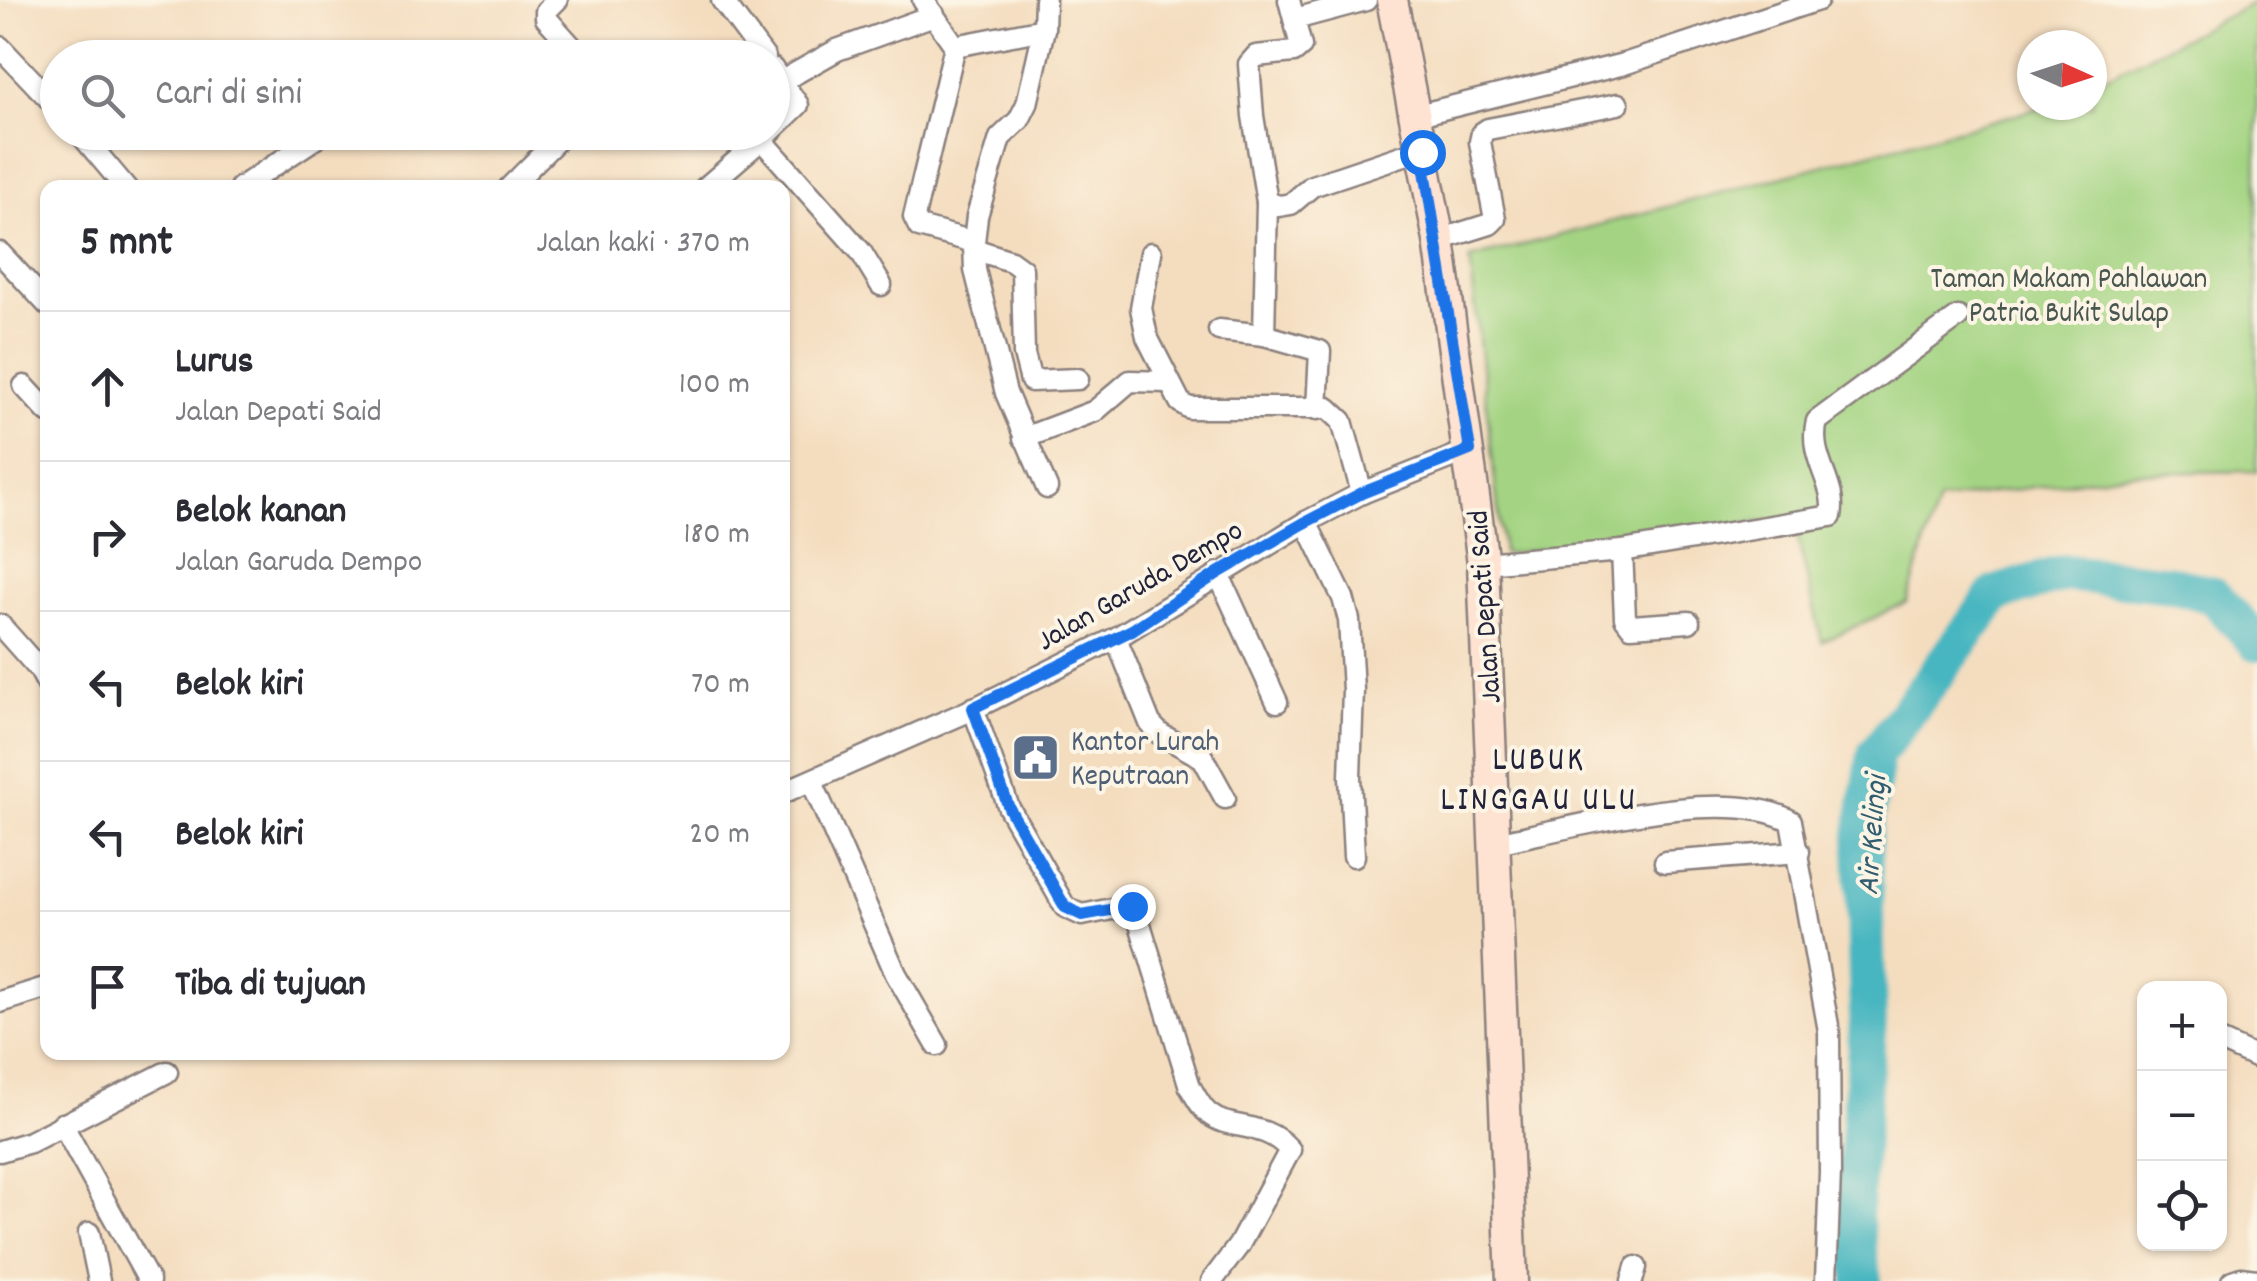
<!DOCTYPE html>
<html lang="id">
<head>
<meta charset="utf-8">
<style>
  :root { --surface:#fff; --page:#f7f7f7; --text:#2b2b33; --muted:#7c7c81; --line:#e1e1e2 }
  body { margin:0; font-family:Dekko,sans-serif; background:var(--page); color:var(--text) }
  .controls { position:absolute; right:30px; bottom:30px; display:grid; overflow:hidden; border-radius:20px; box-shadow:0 2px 8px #0004 }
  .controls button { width:90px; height:90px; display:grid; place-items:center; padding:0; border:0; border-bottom:2px solid var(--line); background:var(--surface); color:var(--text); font:50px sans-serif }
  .compass { position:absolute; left:2017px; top:30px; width:90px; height:90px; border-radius:50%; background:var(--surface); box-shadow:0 2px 8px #0004; rotate:93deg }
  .stop { position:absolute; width:30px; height:30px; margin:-22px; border:8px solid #1a73e8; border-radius:50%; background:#fff }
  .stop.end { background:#1a73e8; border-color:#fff; box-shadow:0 2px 10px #0008 }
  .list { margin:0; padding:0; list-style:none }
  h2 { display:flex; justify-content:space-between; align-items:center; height:130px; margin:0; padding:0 40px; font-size:42px }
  h2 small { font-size:32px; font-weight:400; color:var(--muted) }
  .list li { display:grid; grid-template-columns:65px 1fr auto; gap:30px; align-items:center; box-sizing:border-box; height:150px; padding:0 40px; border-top:2px solid var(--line) }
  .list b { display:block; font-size:38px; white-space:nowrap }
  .list p { margin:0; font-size:32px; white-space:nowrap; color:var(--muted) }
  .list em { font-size:32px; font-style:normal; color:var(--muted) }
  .icon { flex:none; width:55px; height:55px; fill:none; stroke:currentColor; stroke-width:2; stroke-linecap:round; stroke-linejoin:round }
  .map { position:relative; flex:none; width:2257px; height:1281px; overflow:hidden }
  .search { position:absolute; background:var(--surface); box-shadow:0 2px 8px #0004; left:40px; top:40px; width:750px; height:110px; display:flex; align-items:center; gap:25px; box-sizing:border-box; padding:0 35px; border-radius:55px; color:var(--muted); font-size:38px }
  .panel { position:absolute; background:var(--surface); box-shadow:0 2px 8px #0004; left:40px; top:180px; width:750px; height:880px; border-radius:20px }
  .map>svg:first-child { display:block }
  .green { fill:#a4d483; stroke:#637b5f; stroke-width:2.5 }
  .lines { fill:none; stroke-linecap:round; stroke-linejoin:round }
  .river { stroke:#47b6c0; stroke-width:38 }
  .minor-casing { stroke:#8b807d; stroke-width:25 }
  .secondary-casing { stroke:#8b807d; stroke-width:35 }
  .minor { stroke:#fff; stroke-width:20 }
  .secondary { stroke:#fee3d2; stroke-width:30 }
  .route { stroke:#1a73e8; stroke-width:12 }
  .labels { text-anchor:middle; stroke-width:8; stroke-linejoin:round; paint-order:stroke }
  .park-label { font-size:30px; fill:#495751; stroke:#fcf5e5 }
  .street-label { font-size:30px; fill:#22223b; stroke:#fcf5e5 }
  .service-label { font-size:30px; fill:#4e5e75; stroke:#fcf5e5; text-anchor:start }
  .water-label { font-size:32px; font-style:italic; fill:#315d70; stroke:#fcf5e5 }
  .quarter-label { font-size:35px; letter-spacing:2.5px; fill:#22223b; stroke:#fcf5e5 }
</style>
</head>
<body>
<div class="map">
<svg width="2257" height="1281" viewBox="0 0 2257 1281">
  <rect width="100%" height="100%" fill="#fcf5e5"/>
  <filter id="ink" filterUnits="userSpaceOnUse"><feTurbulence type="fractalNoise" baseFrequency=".01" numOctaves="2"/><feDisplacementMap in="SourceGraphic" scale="20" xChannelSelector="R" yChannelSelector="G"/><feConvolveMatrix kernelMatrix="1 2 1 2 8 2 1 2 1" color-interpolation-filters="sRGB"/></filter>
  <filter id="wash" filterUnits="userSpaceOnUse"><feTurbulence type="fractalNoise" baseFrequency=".0048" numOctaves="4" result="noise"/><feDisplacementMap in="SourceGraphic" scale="40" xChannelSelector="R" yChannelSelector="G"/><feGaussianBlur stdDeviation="2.25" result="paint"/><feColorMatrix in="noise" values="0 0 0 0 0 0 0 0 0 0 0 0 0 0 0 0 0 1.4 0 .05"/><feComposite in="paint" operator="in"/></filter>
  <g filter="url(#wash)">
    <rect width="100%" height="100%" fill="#f4ddbf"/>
    <path class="green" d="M2257,1V471L2130,473L1938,501L1907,602L1822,642L1793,518L1503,554L1470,259L2051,105H2092V84Z"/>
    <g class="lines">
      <path class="river" d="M1863,1281L1853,1217L1868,1021L1863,836L1876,754L1996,594L2065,573L2172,584L2214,596L2257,643"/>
    </g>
  </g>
  <g filter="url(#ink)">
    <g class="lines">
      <defs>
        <g id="minor">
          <path d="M557,0L546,11V18L582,58"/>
          <path d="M722,0L765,58"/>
          <path d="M923,0L955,46L914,217L919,227L974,242"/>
          <path d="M1045,0L1044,29L1027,104L1019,120L1000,138L977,216L974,242L975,270L1006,393L1047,488"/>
          <path d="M1295,19L1366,0"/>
          <path d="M955,46L1044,29"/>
          <path d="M0,47L58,108"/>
          <path d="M772,68L798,105L772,130"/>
          <path d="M782,81L837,50L934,15"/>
          <path d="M1414,116L1624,64L1818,0"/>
          <path d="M79,132L126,188"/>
          <path d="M762,140L861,252L881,285"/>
          <path d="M240,188L325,132"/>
          <path d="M509,188L565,132"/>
          <path d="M705,188L770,132"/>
          <path d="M1267,202L1279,206L1291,204L1312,186L1422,149"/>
          <path d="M1439,240L1490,224L1495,219L1480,142L1482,133L1488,129L1618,104"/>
          <path d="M974,249L1011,261L1022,269L1024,354L1031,381L1078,379"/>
          <path d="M0,253L48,305"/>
          <path d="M1151,253L1141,308L1147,337L1180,402L1189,408H1328L1342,421L1362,493"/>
          <path d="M1219,330L1264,335L1267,202L1253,116L1249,64L1256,56L1294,52L1301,46L1289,0"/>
          <path d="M1264,335L1320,351L1317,409"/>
          <path d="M24,386L48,412"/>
          <path d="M1024,438L1095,411L1130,381L1168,382"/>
          <path d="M1306,522L1343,598L1349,620L1353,690L1350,777L1354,856"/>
          <path d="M1622,551L1625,618L1631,626L1689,622"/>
          <path d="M1483,563L1622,551L1831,516C1838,484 1807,458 1817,421L1958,317"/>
          <path d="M1218,573L1277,702"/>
          <path d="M0,625L40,670L48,685"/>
          <path d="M1116,638L1150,723L1160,734L1203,758L1225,798"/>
          <path d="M973,708L1009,808L1065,907L1082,915L1127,906L1135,908L1190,1087C1196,1097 1201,1108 1209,1114C1229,1131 1264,1120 1290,1150L1239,1245L1212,1281"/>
          <path d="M812,782L896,974L937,1045"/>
          <path d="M782,793L971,710L1116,638L1306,522L1362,493L1470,450"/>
          <path d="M1495,843C1569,829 1725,784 1791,821L1829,1031L1830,1172L1826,1281"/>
          <path d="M1665,862L1799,852"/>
          <path d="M0,1002L48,987"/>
          <path d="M2220,1041L2257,1058"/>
          <path d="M62,1124L149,1281"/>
          <path d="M0,1151L30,1142L167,1072"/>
          <path d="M89,1233L99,1281"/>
          <path d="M1632,1281L1636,1267"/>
          <path d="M2232,1281L2241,1278L2257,1280"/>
        </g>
        <path id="secondary" d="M1392,0L1439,240L1483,563L1512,1281"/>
      </defs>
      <use href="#minor" class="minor-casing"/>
      <use href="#secondary" class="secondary-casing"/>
      <use href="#minor" class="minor"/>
      <use href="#secondary" class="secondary"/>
    </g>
  </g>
  <g class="lines" filter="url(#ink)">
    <path class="route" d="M1132,906L1082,915L1065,907L1009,808L973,708L1132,630L1218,573L1306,522L1362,493L1470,450L1422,152"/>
  </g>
  <defs>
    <symbol id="civic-square" viewBox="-11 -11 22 22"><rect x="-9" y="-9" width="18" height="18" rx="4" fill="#5c6f8a" stroke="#fcf5e5"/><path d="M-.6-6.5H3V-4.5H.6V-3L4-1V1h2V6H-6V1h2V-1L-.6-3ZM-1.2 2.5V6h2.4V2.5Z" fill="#fff"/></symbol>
  </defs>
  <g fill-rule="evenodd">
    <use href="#civic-square" x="1008" y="730" width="55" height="55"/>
  </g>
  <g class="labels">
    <g class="park-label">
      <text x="2069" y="287">Taman Makam Pahlawan<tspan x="2069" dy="34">Patria Bukit Sulap</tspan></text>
    </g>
    <g class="street-label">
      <text transform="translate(1139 584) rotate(-30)" y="10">Jalan Garuda Dempo</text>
      <text transform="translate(1483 607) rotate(-94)" y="10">Jalan Depati Said</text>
    </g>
    <g class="service-label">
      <text x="1071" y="750">Kantor Lurah<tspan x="1071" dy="34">Keputraan</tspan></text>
    </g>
    <g class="water-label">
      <text transform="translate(1870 835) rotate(-86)" y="11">Air Kelingi</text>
    </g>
    <g class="quarter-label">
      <text x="1539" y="769">LUBUK<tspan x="1539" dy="40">LINGGAU ULU</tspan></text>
    </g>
  </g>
</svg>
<div class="controls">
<button>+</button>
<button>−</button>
<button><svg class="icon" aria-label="locate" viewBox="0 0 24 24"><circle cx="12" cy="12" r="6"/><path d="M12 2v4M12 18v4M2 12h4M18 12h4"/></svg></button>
</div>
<svg class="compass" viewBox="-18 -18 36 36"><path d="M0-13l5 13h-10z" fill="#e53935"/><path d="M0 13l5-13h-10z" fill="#7c7c81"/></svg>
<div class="stop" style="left:1422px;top:152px"></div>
<div class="stop end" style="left:1132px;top:906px"></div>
<div class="search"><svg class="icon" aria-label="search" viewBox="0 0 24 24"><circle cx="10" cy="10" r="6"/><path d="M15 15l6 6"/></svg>Cari di sini</div>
<section class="panel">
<h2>5 mnt<small>Jalan kaki · 370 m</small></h2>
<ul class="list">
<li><svg class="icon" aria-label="ahead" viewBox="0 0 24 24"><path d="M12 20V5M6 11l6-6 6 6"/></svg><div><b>Lurus</b><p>Jalan Depati Said</p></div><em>100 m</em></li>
<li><svg class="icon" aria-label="right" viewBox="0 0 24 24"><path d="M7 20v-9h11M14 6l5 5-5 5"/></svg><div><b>Belok kanan</b><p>Jalan Garuda Dempo</p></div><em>180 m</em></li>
<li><svg class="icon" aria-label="left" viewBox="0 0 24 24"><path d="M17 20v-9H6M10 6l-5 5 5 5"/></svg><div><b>Belok kiri</b></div><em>70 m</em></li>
<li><svg class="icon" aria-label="left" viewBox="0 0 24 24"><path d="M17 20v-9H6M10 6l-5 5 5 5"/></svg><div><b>Belok kiri</b></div><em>20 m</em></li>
<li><svg class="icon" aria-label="arrive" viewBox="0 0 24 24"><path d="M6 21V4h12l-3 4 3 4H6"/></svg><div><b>Tiba di tujuan</b></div></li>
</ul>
</section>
</div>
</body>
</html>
